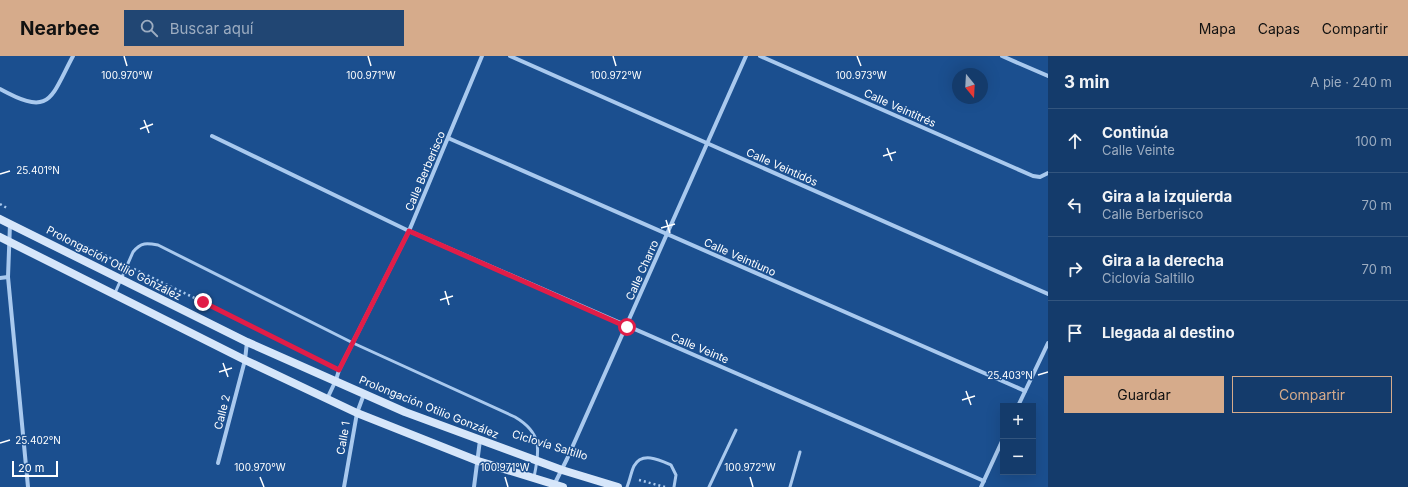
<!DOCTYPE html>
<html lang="es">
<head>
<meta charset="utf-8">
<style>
  :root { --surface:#143b6b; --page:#214673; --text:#f1f3f6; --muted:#9dadc1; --line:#33557e; --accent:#d6ab8b }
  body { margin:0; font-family:Inter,sans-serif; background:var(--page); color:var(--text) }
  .controls { position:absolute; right:12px; bottom:12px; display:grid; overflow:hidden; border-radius:0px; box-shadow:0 4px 16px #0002 }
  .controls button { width:36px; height:36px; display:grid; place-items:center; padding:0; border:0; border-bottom:1px solid var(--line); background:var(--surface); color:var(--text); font:20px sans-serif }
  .compass { position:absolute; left:952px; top:12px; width:36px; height:36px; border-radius:50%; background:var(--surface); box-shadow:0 4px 16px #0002; rotate:162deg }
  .scale { position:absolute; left:12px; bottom:10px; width:46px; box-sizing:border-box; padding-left:4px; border:2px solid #fff; border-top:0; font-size:11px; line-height:14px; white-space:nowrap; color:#fff; -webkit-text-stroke:3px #1b4f8f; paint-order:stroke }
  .stop { position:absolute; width:12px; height:12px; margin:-9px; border:3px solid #e11d48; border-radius:50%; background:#fff }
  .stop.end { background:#e11d48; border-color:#fff; box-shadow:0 1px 4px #0008 }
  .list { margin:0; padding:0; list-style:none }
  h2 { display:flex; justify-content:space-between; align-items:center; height:52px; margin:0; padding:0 16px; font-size:17px }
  h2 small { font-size:13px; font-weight:400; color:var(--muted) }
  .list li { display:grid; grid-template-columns:26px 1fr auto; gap:12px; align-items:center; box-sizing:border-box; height:64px; padding:0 16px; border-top:1px solid var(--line) }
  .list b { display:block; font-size:15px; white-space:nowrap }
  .list p { margin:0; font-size:13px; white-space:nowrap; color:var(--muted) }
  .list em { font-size:13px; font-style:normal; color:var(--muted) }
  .actions { display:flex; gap:8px; padding:12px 16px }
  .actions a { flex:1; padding:9px 0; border:1px solid var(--accent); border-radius:0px; text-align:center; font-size:14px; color:var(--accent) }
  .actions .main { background:var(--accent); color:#111 }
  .icon { flex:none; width:22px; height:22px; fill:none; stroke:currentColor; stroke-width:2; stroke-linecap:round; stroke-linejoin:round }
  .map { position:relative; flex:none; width:1048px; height:431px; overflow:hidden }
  header { display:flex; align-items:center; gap:24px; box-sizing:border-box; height:56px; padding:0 20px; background:var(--accent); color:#111 }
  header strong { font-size:19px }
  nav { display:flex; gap:22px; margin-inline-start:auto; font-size:14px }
  .search { width:280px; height:36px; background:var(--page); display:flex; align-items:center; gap:10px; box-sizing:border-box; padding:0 14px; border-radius:0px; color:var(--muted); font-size:15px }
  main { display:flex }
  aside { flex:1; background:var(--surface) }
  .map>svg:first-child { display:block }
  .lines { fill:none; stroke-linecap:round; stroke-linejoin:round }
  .path { stroke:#a9c9ee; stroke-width:2.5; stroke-dasharray:2 3; stroke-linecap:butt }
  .service { stroke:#a9c9ee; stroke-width:3 }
  .minor { stroke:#a9c9ee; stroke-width:4 }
  .secondary { stroke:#d6e6fa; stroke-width:8 }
  .route { stroke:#e11d48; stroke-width:5 }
  .ticks { fill:none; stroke:#fff; stroke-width:1.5 }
  .labels { text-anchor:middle; stroke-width:3; stroke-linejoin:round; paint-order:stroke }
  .street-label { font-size:11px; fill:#fff; stroke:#1b4f8f }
  .ticks-label { font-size:10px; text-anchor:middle; fill:#fff; stroke:#1b4f8f; stroke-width:3; stroke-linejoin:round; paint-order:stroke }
</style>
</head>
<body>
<header>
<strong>Nearbee</strong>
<div class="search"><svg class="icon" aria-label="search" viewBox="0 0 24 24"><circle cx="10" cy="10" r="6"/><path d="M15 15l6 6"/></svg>Buscar aquí</div>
<nav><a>Mapa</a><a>Capas</a><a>Compartir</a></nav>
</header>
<main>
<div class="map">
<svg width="1048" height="431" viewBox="0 0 1048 431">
  <rect width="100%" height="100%" fill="#1b4f8f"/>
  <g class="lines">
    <g class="path">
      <path d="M0,148L7,152"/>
      <path d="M55,176L119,206"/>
      <path d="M134,213L203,246L315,302"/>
      <path d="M639,424L665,431"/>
    </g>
    <g class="service">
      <path d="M115,237L133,196C141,186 147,187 158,189L353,287L515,361C542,377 540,393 534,421"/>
      <path d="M627,431C630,424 631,416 634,410C642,395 660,404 671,409L676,419L674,431"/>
      <path d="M709,431L736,374"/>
      <path d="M790,431L800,396"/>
    </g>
    <g class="minor">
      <path d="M510,0L1048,238"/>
      <path d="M760,0L1033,120L1040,121L1048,117"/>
      <path d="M1002,0L1048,20"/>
      <path d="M0,33C51,61 50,43 73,0"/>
      <path d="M212,80L409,175L984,425"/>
      <path d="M448,82L1025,335"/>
      <path d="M10,168L8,221L28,431"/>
      <path d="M0,222L8,221"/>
      <path d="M327,343L336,324L339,314L409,175L482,0"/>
      <path d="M1018,350L1048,287"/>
      <path d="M218,407L245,304L247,286"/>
      <path d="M554,429L567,403L746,0"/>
      <path d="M344,431L357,357L364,338"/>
      <path d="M474,431L480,384"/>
      <path d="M981,431L1003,383"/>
    </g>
    <g class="secondary">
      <path d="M0,163L247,286L405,356L562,414L618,431"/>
      <path d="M0,181L245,304L357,357L478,405L563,431"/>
    </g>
  </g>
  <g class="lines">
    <path class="route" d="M203,246L339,314L409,175L627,271"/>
  </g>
  <path class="ticks" d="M124,0L127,10M368,0L371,10M613,0L616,10M857,0L861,10M144,64L149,77M140,73L153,68M887,92L892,105M883,100L896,96M0,118L10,115M666,164L670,177M661,172L675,168M445,235L449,249M440,244L453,240M223,307L228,321M219,316L232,312M1038,319L1048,316M966,335L971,349M962,344L975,340M0,387L10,384M260,421L264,431M505,421L508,431M750,421L753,431"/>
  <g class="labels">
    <g class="street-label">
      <text transform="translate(900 52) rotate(24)" y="4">Calle Veintitrés</text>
      <text transform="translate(782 111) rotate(24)" y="4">Calle Veintidós</text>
      <text transform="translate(425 115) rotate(-67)" y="4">Calle Berberisco</text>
      <text transform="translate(740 201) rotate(24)" y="4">Calle Veintiuno</text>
      <text transform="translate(114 207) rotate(27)" y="4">Prolongación Otilio González</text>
      <text transform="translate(642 214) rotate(-66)" y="4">Calle Charro</text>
      <text transform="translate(700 292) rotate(23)" y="4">Calle Veinte</text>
      <text transform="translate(429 351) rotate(22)" y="4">Prolongación Otilio González</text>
      <text transform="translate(222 356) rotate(-76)" y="4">Calle 2</text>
      <text transform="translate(343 382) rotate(-80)" y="4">Calle 1</text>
      <text transform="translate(550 389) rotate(17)" y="4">Ciclovía Saltillo</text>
    </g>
  </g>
  <g class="ticks-label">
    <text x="127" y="23">100.970°W</text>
    <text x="371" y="23">100.971°W</text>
    <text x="616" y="23">100.972°W</text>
    <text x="861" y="23">100.973°W</text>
    <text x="38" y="118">25.401°N</text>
    <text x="1010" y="323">25.403°N</text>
    <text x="38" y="388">25.402°N</text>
    <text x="260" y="415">100.970°W</text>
    <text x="505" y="415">100.971°W</text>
    <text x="750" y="415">100.972°W</text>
  </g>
</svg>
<div class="controls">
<button>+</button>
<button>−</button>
</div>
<svg class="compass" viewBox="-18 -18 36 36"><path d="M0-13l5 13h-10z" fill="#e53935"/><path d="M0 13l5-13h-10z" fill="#9dadc1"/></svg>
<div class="scale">20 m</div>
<div class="stop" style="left:627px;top:271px"></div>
<div class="stop end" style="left:203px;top:246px"></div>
</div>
<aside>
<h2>3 min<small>A pie · 240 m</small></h2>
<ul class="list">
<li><svg class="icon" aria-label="ahead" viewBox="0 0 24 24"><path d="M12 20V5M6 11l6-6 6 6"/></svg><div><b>Continúa</b><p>Calle Veinte</p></div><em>100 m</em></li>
<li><svg class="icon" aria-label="left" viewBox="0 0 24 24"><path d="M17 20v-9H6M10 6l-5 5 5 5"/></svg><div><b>Gira a la izquierda</b><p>Calle Berberisco</p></div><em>70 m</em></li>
<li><svg class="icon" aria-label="right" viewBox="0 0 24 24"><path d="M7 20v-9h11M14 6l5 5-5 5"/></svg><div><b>Gira a la derecha</b><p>Ciclovía Saltillo</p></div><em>70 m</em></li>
<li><svg class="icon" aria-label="arrive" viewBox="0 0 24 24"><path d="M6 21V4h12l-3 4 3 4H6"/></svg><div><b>Llegada al destino</b></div></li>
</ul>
<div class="actions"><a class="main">Guardar</a><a>Compartir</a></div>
</aside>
</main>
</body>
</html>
